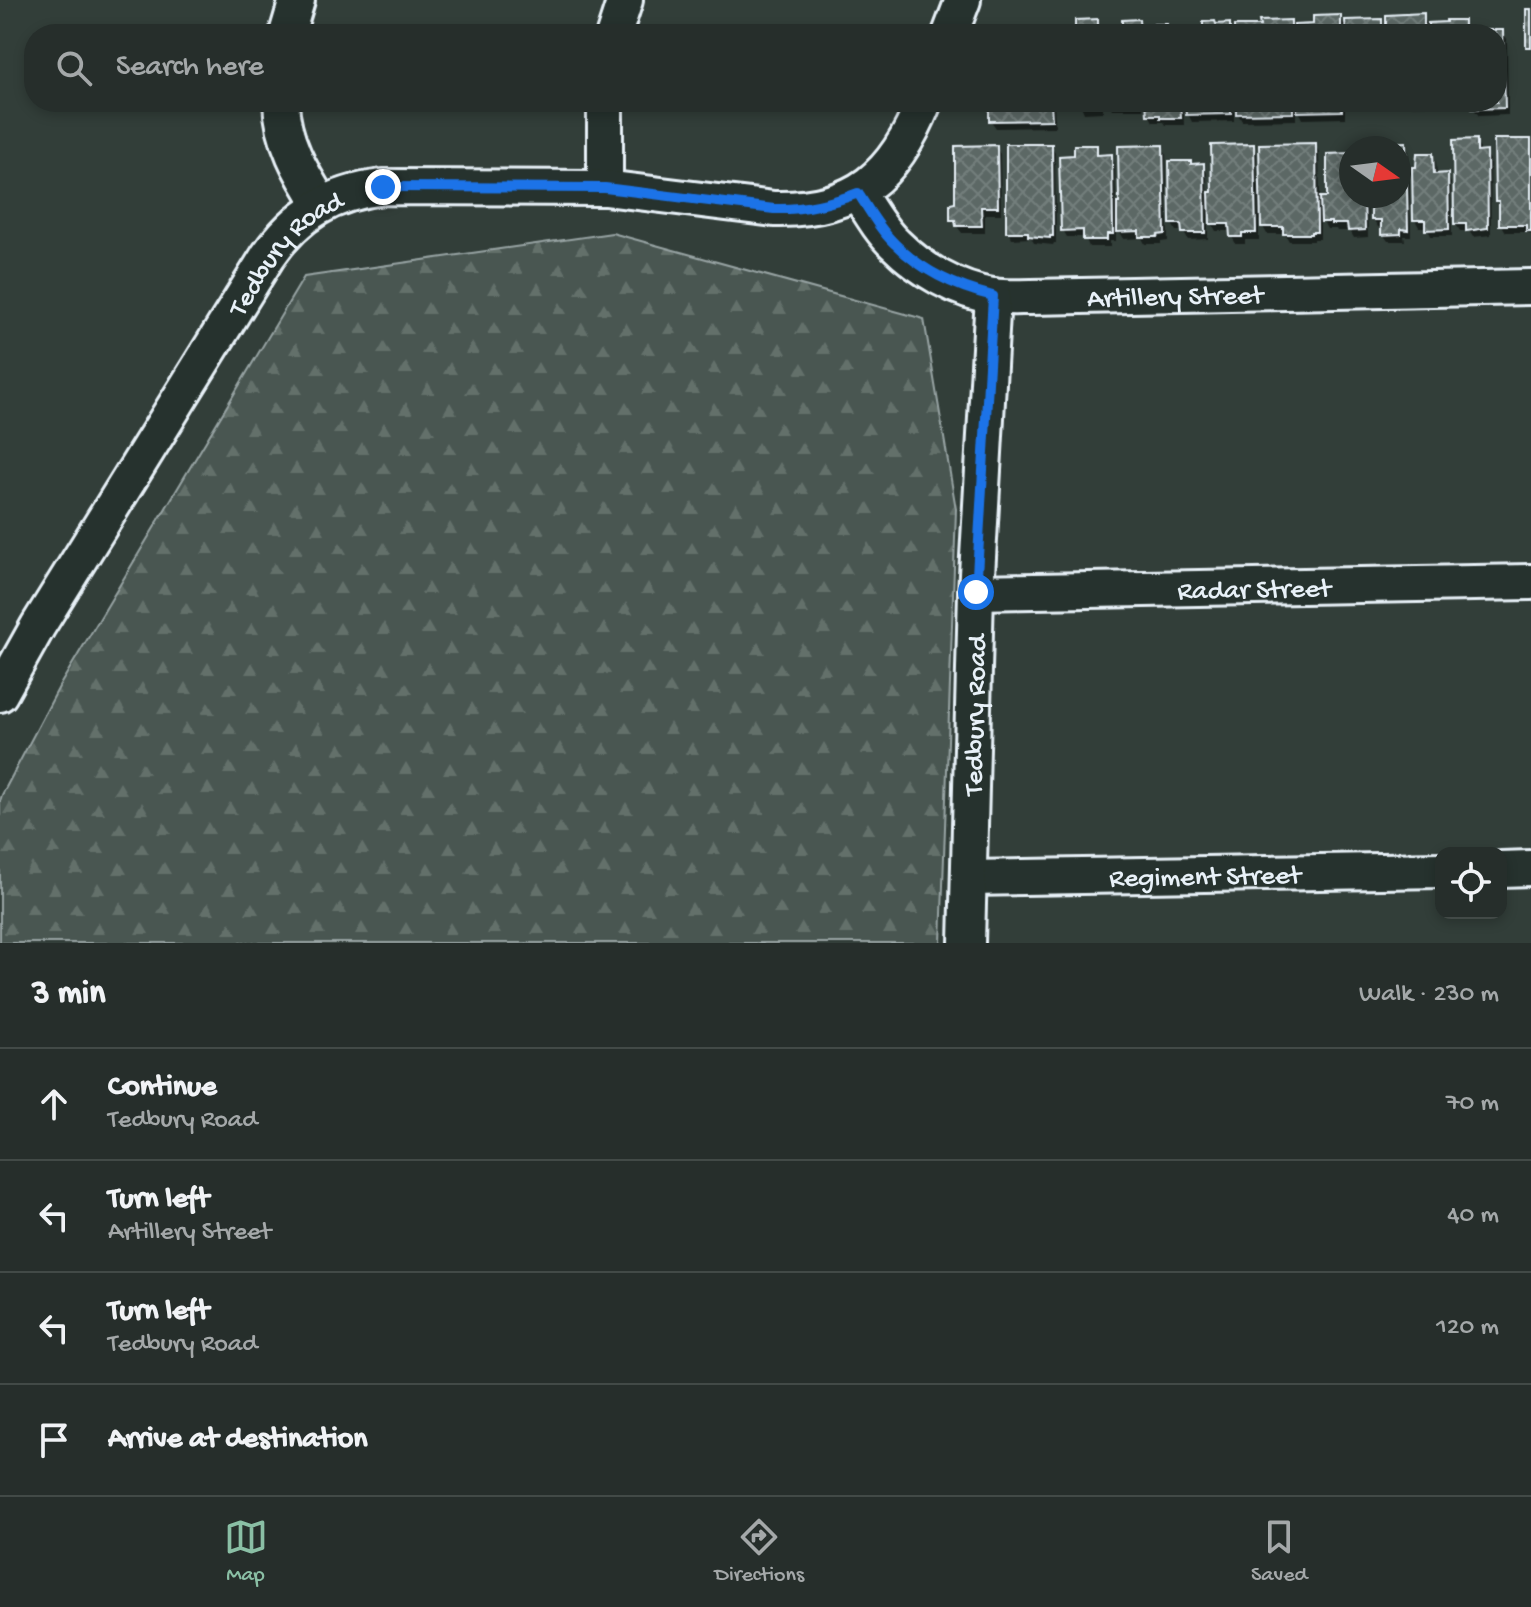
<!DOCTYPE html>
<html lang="en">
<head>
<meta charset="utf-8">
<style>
  :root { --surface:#262e2b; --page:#323a37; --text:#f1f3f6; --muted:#a4a8a9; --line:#424a47; --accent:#8abfa5 }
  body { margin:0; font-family:"Gochi Hand",sans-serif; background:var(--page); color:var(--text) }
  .controls { position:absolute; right:24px; bottom:24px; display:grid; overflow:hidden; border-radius:16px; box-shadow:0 4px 12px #0003 }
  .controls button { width:72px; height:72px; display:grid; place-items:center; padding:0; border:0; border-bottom:2px solid var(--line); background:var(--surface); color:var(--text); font:40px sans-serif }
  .compass { position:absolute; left:1339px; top:136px; width:72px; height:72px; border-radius:50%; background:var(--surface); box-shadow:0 4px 12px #0003; rotate:104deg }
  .stop { position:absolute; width:24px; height:24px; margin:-18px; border:6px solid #1a73e8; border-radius:50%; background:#fff }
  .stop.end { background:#1a73e8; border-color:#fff; box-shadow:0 2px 8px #0008 }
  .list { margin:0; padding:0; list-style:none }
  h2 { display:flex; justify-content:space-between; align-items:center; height:104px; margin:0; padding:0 32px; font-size:34px }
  h2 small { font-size:26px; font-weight:400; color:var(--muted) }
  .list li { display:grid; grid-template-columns:52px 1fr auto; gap:24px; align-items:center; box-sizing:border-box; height:112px; padding:0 32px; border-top:2px solid var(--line) }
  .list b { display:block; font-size:30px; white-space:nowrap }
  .list p { margin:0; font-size:26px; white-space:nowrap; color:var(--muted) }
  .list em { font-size:26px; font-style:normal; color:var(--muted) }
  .icon { flex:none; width:44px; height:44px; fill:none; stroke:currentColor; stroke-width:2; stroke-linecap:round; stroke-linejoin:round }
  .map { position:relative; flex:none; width:1531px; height:943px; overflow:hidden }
  .search { position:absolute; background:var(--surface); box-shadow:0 4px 12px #0003; left:24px; right:24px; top:24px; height:88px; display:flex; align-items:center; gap:20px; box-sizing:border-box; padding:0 28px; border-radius:32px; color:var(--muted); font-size:30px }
  .sheet { height:552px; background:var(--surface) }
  nav { display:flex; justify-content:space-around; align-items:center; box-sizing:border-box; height:112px; border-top:2px solid var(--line); background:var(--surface); font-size:22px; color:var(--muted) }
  nav a { display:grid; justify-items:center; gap:4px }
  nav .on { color:var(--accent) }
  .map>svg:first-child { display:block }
  .forest { fill:url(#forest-firs); stroke:#98a4a4; stroke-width:2 }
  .shadow { fill:#0007 }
  .building { fill:url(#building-cross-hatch); stroke:#e8f1f8; stroke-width:2 }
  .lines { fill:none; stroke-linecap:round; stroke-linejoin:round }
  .minor-casing { stroke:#e8f1f8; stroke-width:40 }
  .minor { stroke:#26332d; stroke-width:34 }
  .route { stroke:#1a73e8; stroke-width:10 }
  .labels { text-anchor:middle; stroke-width:8; stroke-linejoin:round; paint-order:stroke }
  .street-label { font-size:28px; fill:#e8f1f8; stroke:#26332d }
</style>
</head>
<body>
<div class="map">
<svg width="1531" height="943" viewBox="0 0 1531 943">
  <defs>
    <pattern id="forest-firs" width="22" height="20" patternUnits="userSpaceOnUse" patternTransform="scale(2)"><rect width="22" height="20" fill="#495651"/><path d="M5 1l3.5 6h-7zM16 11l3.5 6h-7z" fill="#636f6b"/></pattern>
    <pattern id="building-cross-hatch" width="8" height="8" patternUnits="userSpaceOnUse" patternTransform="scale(2)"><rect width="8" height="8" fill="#5c6865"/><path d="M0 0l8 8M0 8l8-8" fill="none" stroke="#737e7c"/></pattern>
  </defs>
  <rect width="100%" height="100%" fill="#323e39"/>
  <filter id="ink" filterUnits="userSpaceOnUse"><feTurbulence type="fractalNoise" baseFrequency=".0125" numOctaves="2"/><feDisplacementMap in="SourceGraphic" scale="16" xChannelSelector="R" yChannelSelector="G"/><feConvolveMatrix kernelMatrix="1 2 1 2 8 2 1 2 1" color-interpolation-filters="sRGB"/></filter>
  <g filter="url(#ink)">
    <path class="forest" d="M612,233L924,319L956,509L941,943H0V801L2,795L60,685L304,277Z"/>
    <g class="shadow">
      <path d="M1423,15L1427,25L1463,22L1467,29V34H1388Z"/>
      <path d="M1340,17L1348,31L1381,21L1388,34H1236L1290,22L1296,33Z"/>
      <path d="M1038,31L1040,34H1015V32Z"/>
      <path d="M1502,32L1507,39L1508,115L1479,116L1474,109V102H1497V34H1483Z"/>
      <path d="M991,102H1054L1055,127L996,128L991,121Z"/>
      <path d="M1071,102H1103V112L1084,113L1080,103Z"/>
      <path d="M1108,102H1143V109H1112Z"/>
      <path d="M1148,102H1183L1184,125H1166L1164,122H1153L1149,114Z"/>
      <path d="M1187,102H1345V118L1303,119L1296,105V120L1242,121L1234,107V121L1192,122L1188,114Z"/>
      <path d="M1392,102H1428V105L1394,106Z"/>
      <path d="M1434,102H1468V104H1435Z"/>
      <path d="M1475,141L1480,149V153H1486L1490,160L1491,235L1473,237L1469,231H1460L1456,224Z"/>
      <path d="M1531,141V235L1529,232H1506L1501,224V208L1497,200Z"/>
      <path d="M1405,144L1409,152L1411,236H1404L1405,241H1388L1383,234V227H1378L1373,219V196H1399V148H1374Z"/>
      <path d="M1315,145L1319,152L1320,199H1329L1351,155V196H1367L1368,237L1354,238L1350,231H1337L1336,229H1327L1320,216V239H1314V241H1289L1285,234H1267L1259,220V240H1245V244H1236L1232,237V231H1216L1208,217V239L1188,240L1183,231H1176L1172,224L1191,166L1203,165L1207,173V194H1214L1253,146L1257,153L1258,182H1262Z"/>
      <path d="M1051,146L1055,153L1056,243H1054L1053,245L1034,243L1031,238L1012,239L1008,231Z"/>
      <path d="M996,147L1000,154L1001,214H985V233H962L952,220L957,205Z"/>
      <path d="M1095,147L1100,157L1111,156L1115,164L1116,205L1121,204L1162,147L1166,154L1168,241L1161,242V244H1145L1142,238L1124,239L1116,225V241H1110V247H1089L1085,237H1067L1063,230L1076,157Z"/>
      <path d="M1432,155L1436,162L1437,176L1447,175L1451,183L1452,236H1431L1427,227H1419L1415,220Z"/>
    </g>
    <g class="building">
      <rect x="1526" y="9" width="5" height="38"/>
      <path d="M1424,13V34H1386V15Z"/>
      <path d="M1341,15V34H1294V25L1313,24V16Z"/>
      <path d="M1098,19V34H1063V29H1075V20Z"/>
      <path d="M1139,19L1140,34H1105V27H1122V20Z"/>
      <path d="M1382,19V34H1346L1345,20Z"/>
      <path d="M1291,20V34H1234V26H1260L1259,21Z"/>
      <path d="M1446,20H1464V34H1428V23L1446,22Z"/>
      <path d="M1215,21L1216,24L1230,23V34H1183V28H1203V22Z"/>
      <path d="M1154,24H1167V27H1179V34H1143L1142,31H1155Z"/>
      <path d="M1485,30H1503L1505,108L1472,109V102H1497V34H1471L1485,33Z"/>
      <path d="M989,102H1051L1052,120L989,121Z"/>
      <path d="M1146,102H1180L1181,118H1160V115H1147Z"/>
      <path d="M1185,102H1231V114L1186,115Z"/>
      <path d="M1236,102H1293V113L1236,114Z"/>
      <path d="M1297,102H1342V111L1297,112Z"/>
      <path d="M1477,139V152L1487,151L1488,228L1466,231V224H1454L1453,140Z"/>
      <path d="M1494,139H1531V231H1526V225H1499V201H1495Z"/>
      <path d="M1406,142L1408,230L1401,229V234L1381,235V220H1371V196H1399V148H1372V143Z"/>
      <path d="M1316,143L1317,232H1311V234H1283V227H1261L1259,144Z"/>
      <path d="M1006,144H1052L1053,236H1050V238L1028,236V232H1006Z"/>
      <path d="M1254,144L1256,233H1242V237H1230L1229,224H1210L1209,192H1212L1211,145Z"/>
      <path d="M997,145L998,207H981L982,226H956L955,220H950V204L955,203V146Z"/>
      <path d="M1074,145H1097V155L1112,154L1113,234H1107V240H1083V230L1061,231L1059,156L1074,155Z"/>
      <path d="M1163,145L1165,234L1158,235L1157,237H1139V231L1117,232V203H1119L1118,146Z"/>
      <path d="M1351,153V196H1364L1365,230L1348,231L1347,224H1331V222H1321L1320,197H1327V154Z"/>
      <path d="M1417,153H1433L1434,174L1448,173L1449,229L1425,230V220H1413L1412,167H1416Z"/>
      <path d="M1169,161H1191V164L1204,163L1205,233H1182L1181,224H1170Z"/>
    </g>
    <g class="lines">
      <defs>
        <g id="minor">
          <path d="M287,34L297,0"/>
          <path d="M614,34L625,0"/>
          <path d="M950,34L963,0"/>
          <path d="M281,102C282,140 301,173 321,204"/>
          <path d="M605,188V102"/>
          <path id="s1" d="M858,193C869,210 880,230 895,244C920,269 957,291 993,296C1005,298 1018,297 1031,297L1531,287"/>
          <path id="s2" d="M976,592L1531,582"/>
          <path id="s3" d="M0,694L38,626L268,256C297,214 332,193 383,187L605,188L774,209C855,211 895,176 924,102"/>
          <path d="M1501,869L1531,868"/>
          <path id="s4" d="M969,878L1441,870"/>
          <path id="s5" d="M967,943L976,592L993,296"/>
        </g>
      </defs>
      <use href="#minor" class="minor-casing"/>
      <use href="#minor" class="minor"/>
    </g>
  </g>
  <g class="lines" filter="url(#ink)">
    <path class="route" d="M383,187L605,188L774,209C804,210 830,204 858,193C869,210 880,230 895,244C923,272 956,287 993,296L976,592"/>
  </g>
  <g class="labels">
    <g class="street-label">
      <text dy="10" stroke="none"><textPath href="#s3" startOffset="528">Tedbury Road</textPath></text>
      <text dy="10" stroke="none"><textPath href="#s1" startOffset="358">Artillery Street</textPath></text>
      <text dy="10" stroke="none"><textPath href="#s2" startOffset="278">Radar Street</textPath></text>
      <text dy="10" stroke="none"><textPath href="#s5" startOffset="228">Tedbury Road</textPath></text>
      <text dy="10" stroke="none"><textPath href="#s4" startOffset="236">Regiment Street</textPath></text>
    </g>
  </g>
</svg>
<div class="controls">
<button><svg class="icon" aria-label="locate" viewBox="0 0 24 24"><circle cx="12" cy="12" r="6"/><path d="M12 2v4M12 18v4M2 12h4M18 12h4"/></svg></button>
</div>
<svg class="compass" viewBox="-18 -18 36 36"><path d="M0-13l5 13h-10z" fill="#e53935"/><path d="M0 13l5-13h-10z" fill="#a4a8a9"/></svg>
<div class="stop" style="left:976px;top:592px"></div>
<div class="stop end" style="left:383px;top:187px"></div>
<div class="search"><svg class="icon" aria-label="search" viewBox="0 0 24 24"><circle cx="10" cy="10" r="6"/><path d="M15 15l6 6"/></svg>Search here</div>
</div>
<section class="sheet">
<h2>3 min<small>Walk · 230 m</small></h2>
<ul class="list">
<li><svg class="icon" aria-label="ahead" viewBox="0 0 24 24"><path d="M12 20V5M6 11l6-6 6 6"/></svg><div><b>Continue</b><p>Tedbury Road</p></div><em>70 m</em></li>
<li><svg class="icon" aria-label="left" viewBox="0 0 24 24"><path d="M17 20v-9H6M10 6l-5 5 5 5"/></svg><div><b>Turn left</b><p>Artillery Street</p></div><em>40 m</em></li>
<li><svg class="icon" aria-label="left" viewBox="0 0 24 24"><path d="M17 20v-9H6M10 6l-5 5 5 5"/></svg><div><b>Turn left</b><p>Tedbury Road</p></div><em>120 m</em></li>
<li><svg class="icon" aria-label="arrive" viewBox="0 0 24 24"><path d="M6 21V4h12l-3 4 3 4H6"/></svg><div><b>Arrive at destination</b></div></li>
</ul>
</section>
<nav>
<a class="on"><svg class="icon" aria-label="map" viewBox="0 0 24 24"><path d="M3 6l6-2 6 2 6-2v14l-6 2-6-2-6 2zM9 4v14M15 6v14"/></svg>Map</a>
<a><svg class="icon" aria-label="directions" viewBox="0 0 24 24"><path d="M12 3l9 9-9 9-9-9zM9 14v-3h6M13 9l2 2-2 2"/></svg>Directions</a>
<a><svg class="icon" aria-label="saved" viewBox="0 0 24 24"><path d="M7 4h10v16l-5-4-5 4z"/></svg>Saved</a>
</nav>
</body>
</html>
